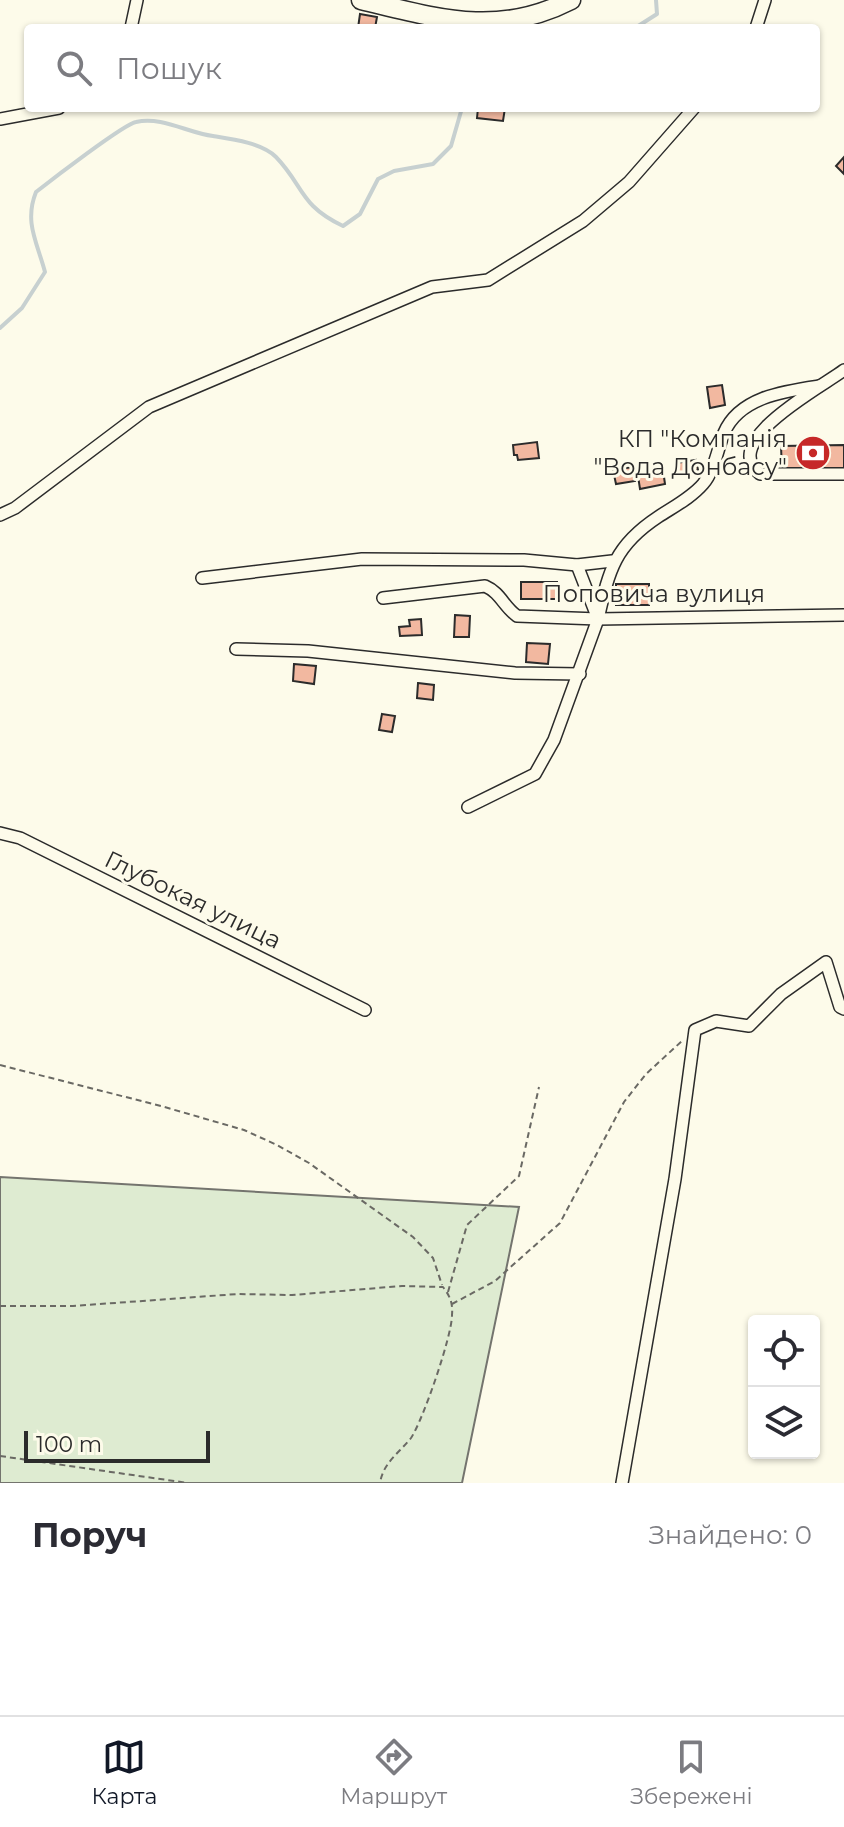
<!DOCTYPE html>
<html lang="uk">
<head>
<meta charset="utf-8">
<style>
  :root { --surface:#fff; --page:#f2f2f3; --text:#2b2b33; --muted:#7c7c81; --line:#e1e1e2; --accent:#111827 }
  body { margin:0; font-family:Montserrat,sans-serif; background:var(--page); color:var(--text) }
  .controls { position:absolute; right:24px; bottom:24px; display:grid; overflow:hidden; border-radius:8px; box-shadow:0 2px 6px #0004 }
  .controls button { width:72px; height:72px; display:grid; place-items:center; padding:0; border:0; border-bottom:2px solid var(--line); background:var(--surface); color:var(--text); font:40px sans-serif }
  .scale { position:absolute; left:24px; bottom:20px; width:186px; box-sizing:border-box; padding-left:8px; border:4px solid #2b2b2b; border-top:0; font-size:22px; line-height:28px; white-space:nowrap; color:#2b2b2b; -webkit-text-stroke:6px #fdfbea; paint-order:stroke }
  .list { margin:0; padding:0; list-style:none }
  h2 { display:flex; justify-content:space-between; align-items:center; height:104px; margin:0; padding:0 32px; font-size:34px }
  h2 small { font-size:26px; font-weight:400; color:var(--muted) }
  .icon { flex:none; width:44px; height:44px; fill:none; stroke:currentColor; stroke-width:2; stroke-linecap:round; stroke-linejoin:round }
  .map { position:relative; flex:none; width:844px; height:1483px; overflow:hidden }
  .search { position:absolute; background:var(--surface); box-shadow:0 2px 6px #0004; left:24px; right:24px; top:24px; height:88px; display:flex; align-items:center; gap:20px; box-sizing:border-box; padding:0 28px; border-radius:8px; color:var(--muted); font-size:30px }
  .sheet { height:232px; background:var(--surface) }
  nav { display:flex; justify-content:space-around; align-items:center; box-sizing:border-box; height:112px; border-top:2px solid var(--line); background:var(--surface); font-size:22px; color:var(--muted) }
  nav a { display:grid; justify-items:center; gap:4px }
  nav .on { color:var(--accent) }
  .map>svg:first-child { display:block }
  .green { fill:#deebd1; stroke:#74746e; stroke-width:2 }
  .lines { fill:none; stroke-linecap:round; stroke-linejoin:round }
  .stream { stroke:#c7d0d0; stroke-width:4 }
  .building { fill:#f2b8a0; stroke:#2b2b2b; stroke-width:2 }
  .minor-casing { stroke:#2b2b2b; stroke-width:14 }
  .primary-casing { stroke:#2b2b2b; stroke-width:21 }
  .path { stroke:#6a6964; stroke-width:2; stroke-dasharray:6 4; stroke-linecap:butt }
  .minor { stroke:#fdfbea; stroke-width:11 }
  .primary { stroke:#fdfbea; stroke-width:18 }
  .labels { text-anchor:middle; stroke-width:6; stroke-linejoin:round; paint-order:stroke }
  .poi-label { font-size:24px; fill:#2b2b2b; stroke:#fdfbea; text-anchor:end }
  .street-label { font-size:24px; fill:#2b2b2b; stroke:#fdfbea }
</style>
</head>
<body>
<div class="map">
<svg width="844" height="1483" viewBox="0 0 844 1483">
  <rect width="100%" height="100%" fill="#fdfbea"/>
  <path class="green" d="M0,1177L519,1207L462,1483H0Z"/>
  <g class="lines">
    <g class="stream">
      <path d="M635,28L657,14L656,0"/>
      <path d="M0,328L22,308L45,272C37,242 24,222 36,192C50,181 124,124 136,122C162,116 188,133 213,136C232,139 262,143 276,157C304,186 299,205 343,226L360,214L378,179L394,171L433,164L451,146L462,108"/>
    </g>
  </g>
  <g class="building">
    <path d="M360,14L377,17L375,28H358Z"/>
    <path d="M478,108H505L503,121L477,118Z"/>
    <path d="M844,157V174L836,166Z"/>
    <path d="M722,385L725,405L710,408L707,387Z"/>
    <path d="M537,442L539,458L518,460L517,455H514L513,445Z"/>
    <path d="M844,445V469L782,471L781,446Z"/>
    <path d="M696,460L698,470L677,474L676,463Z"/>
    <path d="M633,467L635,481L616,484L613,470Z"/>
    <path d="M663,470L665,484L640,489L638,476Z"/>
    <rect x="521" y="582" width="36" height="17"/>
    <rect x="616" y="584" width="33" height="21"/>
    <path d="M455,615L470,616L469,637H454Z"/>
    <path d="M421,619L422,635L400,636L399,627L410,626L409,620Z"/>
    <path d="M527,643L550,644L548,664L526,662Z"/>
    <path d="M294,664L316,666L314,684L293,681Z"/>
    <path d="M418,683L434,685L433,700L417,698Z"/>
    <path d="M382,714L395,716L392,732L379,730Z"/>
  </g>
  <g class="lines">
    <defs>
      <g id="minor">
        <path d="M131,28L137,0"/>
        <path d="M756,28L765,0"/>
        <path d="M0,119L59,108"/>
        <path d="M844,370C825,385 717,441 760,474H844"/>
        <path d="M0,515L15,508L149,407L432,287L488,280L583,221L629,182L694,108"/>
        <path d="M577,565L598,619C609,571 614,546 658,517C673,507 691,498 703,484C715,470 717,450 724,433C739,397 785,391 819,386"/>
        <path d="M202,578L362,559L524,560L577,565L612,561"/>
        <path d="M383,598L485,586C501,593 503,606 517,616L598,619L844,615"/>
        <path d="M236,649L308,651L515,673L580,674"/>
        <path d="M468,807L535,774L554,740L598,619"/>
        <path d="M0,833L20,838L365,1010"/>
        <path d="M622,1483L675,1179L695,1030L716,1021L749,1026L781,994L826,962L840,1007L844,1009"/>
      </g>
      <path id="primary" d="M361,0C437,18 497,38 571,0"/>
    </defs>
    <use href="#minor" class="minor-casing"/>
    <use href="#primary" class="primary-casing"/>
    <g class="path">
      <path d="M0,1065L161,1106L244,1130L277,1145L309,1163L413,1237L433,1258L442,1285"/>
      <path d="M448,1292L467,1225L519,1176L539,1087"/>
      <path d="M452,1304L495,1281L560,1223L624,1102L646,1074L682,1041"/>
      <path d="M0,1306H73L238,1294L292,1295L402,1286L443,1287C450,1296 453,1303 452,1315C452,1336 423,1420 411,1438C399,1453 383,1463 380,1483"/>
      <path d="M0,1456L188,1483"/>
    </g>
    <use href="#minor" class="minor"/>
    <use href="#primary" class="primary"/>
  </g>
  <defs>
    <symbol id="bank-disc" viewBox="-11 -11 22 22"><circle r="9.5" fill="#c62828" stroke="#fdfbea"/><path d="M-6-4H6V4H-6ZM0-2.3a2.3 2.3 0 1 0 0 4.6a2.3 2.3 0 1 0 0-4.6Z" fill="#fff"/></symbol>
  </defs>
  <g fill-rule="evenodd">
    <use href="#bank-disc" x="793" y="433" width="40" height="40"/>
  </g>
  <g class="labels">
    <g class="poi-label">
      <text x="787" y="447">КП "Компанія<tspan x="787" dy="28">"Вода Донбасу"</tspan></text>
    </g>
    <g class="street-label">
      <text x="654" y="602">Поповича вулиця</text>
      <text transform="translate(193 900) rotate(26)" y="8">Глубокая улица</text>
    </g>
  </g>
</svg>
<div class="controls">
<button><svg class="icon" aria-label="locate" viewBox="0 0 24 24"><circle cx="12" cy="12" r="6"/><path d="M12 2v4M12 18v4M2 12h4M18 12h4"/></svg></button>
<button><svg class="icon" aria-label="layers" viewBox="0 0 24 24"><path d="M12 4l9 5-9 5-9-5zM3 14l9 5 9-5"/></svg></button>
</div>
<div class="scale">100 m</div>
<div class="search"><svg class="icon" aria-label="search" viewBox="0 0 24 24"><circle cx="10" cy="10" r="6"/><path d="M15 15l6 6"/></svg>Пошук</div>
</div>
<section class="sheet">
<h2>Поруч<small>Знайдено: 0</small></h2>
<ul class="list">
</ul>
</section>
<nav>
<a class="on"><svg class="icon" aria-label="map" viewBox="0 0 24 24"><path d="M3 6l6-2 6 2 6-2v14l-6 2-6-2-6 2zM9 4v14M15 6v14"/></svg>Карта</a>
<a><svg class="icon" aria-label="directions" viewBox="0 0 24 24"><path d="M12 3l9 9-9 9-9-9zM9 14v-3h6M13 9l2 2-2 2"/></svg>Маршрут</a>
<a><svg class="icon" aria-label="saved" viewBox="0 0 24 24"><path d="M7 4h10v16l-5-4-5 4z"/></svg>Збережені</a>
</nav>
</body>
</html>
